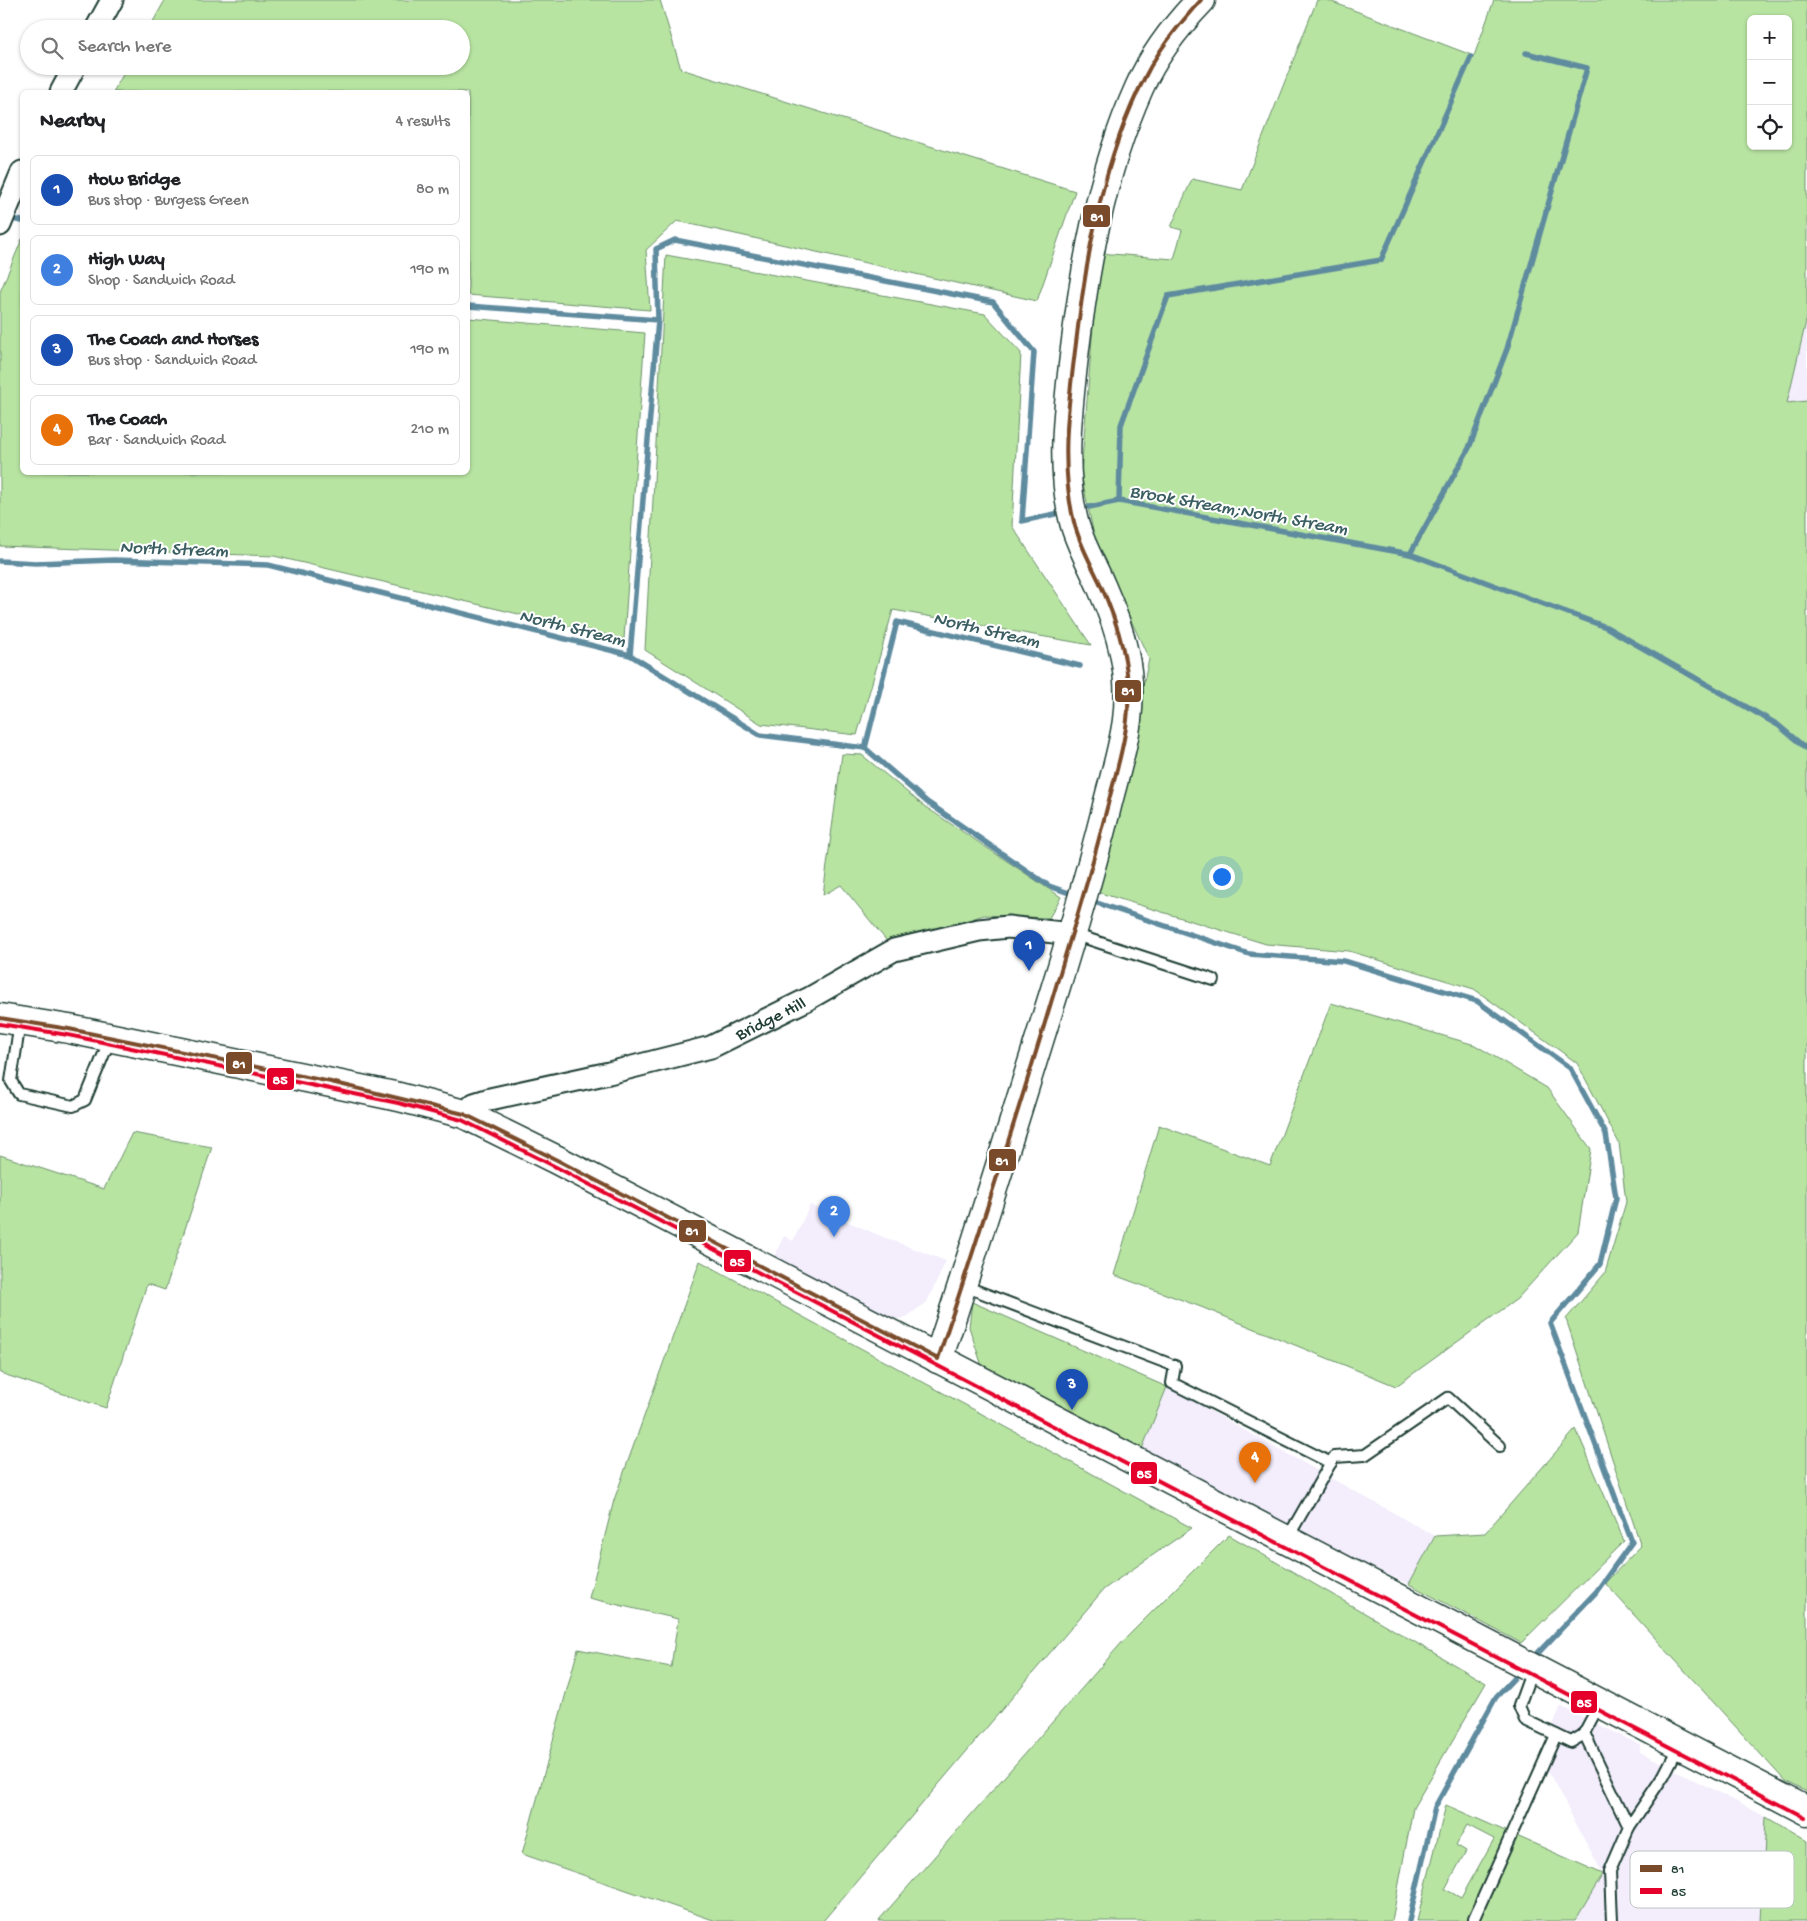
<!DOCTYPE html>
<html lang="en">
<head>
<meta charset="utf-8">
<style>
  :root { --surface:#fff; --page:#f2f2f2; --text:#202124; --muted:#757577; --line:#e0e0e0; --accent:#2563eb }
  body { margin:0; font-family:"Gochi Hand",sans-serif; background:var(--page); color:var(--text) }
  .controls { position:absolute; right:15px; top:15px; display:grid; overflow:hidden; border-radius:8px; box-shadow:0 1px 4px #0004 }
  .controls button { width:45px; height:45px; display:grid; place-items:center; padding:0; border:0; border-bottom:1px solid var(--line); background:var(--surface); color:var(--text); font:25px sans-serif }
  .you { position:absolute; left:1221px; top:876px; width:18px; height:18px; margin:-12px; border:4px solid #fff; border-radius:50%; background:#1a73e8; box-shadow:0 0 0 8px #1a73e833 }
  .badge { display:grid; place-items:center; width:32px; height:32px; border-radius:50%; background:var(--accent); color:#fff; font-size:16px; font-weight:700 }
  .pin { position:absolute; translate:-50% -41px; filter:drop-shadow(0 1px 2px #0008) }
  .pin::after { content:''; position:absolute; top:26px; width:18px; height:15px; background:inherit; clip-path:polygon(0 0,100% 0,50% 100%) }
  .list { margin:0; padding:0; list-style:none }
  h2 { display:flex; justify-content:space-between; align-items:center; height:65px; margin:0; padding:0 20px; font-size:21px }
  h2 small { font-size:16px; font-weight:400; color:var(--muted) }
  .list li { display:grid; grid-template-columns:32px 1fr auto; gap:15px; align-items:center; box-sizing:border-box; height:70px; margin:0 10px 10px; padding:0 10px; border:1px solid var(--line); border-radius:8px }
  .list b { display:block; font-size:19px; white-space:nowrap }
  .list p { margin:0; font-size:16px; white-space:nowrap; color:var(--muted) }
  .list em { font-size:16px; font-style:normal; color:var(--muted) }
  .icon { flex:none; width:28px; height:28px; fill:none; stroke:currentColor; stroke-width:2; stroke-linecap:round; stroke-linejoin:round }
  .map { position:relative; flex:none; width:1807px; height:1921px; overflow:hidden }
  .search { position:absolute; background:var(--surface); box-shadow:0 1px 4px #0004; left:20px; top:20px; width:450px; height:55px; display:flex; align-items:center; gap:12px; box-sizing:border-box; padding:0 18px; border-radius:28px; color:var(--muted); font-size:19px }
  .panel { position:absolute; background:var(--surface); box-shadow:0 1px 4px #0004; left:20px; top:90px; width:450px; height:385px; border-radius:8px }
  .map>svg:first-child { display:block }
  .built { fill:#f3edfc }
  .green { fill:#b8e4a2; stroke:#6c906b; fill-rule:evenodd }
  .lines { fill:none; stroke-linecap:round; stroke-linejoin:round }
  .stream { stroke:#5f8b9f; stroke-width:5.5 }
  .lane-casing { stroke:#1f3d34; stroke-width:14 }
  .street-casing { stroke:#1f3d34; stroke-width:25 }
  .secondary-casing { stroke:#1f3d34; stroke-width:31 }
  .primary-casing { stroke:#1f3d34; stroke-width:31 }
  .lane { stroke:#fff; stroke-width:10 }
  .street { stroke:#fff; stroke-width:21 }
  .secondary { stroke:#fff; stroke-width:28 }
  .primary { stroke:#fff; stroke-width:28 }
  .bus-1-casing { stroke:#fff; stroke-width:8 }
  .bus-2-casing { stroke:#fff; stroke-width:8 }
  .bus-1 { stroke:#7a4b2a; stroke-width:4 }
  .bus-2 { stroke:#e4002b; stroke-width:4 }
  .labels { text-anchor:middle; stroke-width:4; stroke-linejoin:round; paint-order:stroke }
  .street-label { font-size:18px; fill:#1f3d34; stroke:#fff }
  .water-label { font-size:19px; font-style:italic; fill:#3a5e61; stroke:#fff }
  .key { fill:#fff; stroke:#bcc5c2; stroke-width:1 }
  .key-label { font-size:14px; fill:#1f3d34 }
  .line-badge { stroke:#fff; stroke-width:2 }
  .badge-label { font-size:14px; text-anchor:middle; font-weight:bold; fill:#fff }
</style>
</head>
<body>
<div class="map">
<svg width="1807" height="1921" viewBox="0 0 1807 1921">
  <rect width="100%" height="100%" fill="#fff"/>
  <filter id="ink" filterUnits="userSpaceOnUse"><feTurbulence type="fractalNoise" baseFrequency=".02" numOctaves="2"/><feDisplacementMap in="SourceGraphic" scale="10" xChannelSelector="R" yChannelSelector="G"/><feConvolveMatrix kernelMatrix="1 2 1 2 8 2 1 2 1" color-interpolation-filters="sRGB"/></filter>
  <g filter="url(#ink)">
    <g class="built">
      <path d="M1807,317V401L1787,403Z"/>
      <path d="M810,1205L878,1235L946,1261L927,1302L905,1318L877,1323L769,1267L784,1236L793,1241Z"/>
      <path d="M1167,1387L1435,1536L1409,1584L1298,1533L1140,1454Z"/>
      <path d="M1561,1706L1640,1745V1752L1766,1817L1761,1921H1575L1603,1874L1540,1756Z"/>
    </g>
    <g class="green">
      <path d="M165,0H660L681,69L1075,191L1037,301L677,221L646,250L650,310L468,295V92H113L128,66H461V29H149Z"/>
      <path d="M1317,0H1327L1474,56L1494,0H1807V317L1787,403L1807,401V1792L1785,1781L1605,1583L1641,1546L1566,1319L1605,1273L1626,1202L1619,1143L1577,1063L1474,989L1349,951L1266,944L1097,892L1149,659L1096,545L1081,474L1099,253L1174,259L1182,230L1171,227L1192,179L1242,190ZM1751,19H1788V146H1751Z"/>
      <path d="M22,239V472H468V318L645,333L624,639L274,556L0,546V292Z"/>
      <path d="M666,255L985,314L1021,353L1012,526L1091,645L893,610L857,735L761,724L645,650Z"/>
      <path d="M842,754L862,755L924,806L1061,897L1049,918L984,915L890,945L841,885L823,895Z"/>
      <path d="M1331,1003L1475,1045L1547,1088L1591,1149L1578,1232L1517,1299L1396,1386L1201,1307L1114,1275L1159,1125L1270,1166Z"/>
      <path d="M132,1133L212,1147L165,1290L147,1284L106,1408L0,1373V1155L104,1189Z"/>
      <path d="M700,1261L1192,1528L1104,1589L823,1921H716L522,1854L578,1649L671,1667L678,1619L589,1598L614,1500Z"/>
      <path d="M972,1302L1167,1387L1140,1454L982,1366L969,1327Z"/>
      <path d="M1576,1429L1624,1541L1521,1643L1409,1584L1435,1536L1485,1533Z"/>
      <path d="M1229,1535L1486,1683L1413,1808L1392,1921H878L1125,1639Z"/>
      <path d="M1446,1805L1603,1874L1575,1921H1417ZM1467,1825L1494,1839L1461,1898L1445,1889L1466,1851L1456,1845Z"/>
      <path d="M1766,1817L1807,1841V1921H1761Z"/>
    </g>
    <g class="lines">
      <g class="stream">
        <path d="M1471,57L1381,260L1168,296L1121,425L1119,501L1410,554L1606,627L1778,725L1807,749"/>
        <path d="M7,218L22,221"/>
        <path d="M468,306L658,320L630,655"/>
        <path d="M658,320L656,249L675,240L993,302L1034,352L1022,521L1055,514"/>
        <path d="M1089,507L1119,501"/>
        <path d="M1410,554L1469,448L1507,349L1587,68L1526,53"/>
        <path d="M0,561L36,563L114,560L268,565L630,655L760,735L865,748"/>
        <path d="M865,748L927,802L1049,886L1075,895"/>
        <path d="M865,748L897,622L1080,666"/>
        <path d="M1088,900L1249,954L1344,961L1477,1001L1570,1068L1606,1134L1616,1198L1600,1264L1550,1323L1632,1542L1596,1592L1538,1653"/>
        <path d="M1409,1921L1435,1807L1496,1697L1514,1678"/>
      </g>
      <defs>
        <g id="lane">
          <path d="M1073,934L1214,980"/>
          <path d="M20,1022L11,1081L19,1094L73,1106L85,1100L110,1039"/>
          <path d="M964,1286L1175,1366L1172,1383L1331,1463"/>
          <path d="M1287,1539L1334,1457L1365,1455L1448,1398L1500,1446"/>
          <path d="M1532,1670L1519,1706L1525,1720L1571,1742L1583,1735L1599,1705"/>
          <path d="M1584,1733L1629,1827L1610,1871L1612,1921"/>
          <path d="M1629,1827L1664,1775L1679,1746"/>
          <path d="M1474,1921V1918L1556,1735"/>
        </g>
        <g id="street">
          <path d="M96,29L112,0"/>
          <path d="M61,92L75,66"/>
          <path d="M0,225L22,172"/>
          <path id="s1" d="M464,1114L474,1104L490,1099L609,1073L711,1047L808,999L894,950L979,930L1008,927L1072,934"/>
        </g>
        <path id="secondary" d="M938,1359C978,1239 1015,1117 1053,996C1072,935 1090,873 1106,810C1113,781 1123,750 1127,720C1133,672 1121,631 1102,588C1093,566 1080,545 1074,522C1061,470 1067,418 1073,365C1084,271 1100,175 1139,88C1153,56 1177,25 1201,0"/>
        <path id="primary" d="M0,1018L69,1029L399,1097L464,1114L557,1160L1807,1811"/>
      </defs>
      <use href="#lane" class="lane-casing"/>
      <use href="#street" class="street-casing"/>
      <use href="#secondary" class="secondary-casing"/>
      <use href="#primary" class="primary-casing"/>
      <use href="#lane" class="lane"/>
      <use href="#street" class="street"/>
      <use href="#secondary" class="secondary"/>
      <use href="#primary" class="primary"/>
      <defs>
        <path id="bus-1" d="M0,1018L69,1029L331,1082L464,1114L557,1160L938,1359C982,1225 1025,1091 1065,956C1081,905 1095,855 1108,804C1115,776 1124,748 1127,720C1133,671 1119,625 1099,581C1090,562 1079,543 1074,522C1060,466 1068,407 1075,351C1086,258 1102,159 1146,75C1160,47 1180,23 1201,0"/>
        <path id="bus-2" d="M0,1024L68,1035L398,1103L462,1120L554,1166L1804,1817"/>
      </defs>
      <use href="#bus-1" class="bus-1-casing"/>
      <use href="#bus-2" class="bus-2-casing"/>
      <use href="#bus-1" class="bus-1"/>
      <use href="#bus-2" class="bus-2"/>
    </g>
  </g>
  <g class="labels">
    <g class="street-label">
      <text dy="6" stroke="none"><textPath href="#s1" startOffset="324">Bridge Hill</textPath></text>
    </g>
    <g class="water-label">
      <text transform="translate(1239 508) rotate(10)" y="7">Brook Stream;North Stream</text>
      <text transform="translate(174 547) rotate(2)" y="7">North Stream</text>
      <text transform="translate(573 626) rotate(14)" y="7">North Stream</text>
      <text transform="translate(987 628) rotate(13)" y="7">North Stream</text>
    </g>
  </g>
  <rect x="1630" y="1851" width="164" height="57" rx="8" class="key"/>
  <rect x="1640" y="1865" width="22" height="7" fill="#7a4b2a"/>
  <rect x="1640" y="1888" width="22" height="6" fill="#e4002b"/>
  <g class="key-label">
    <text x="1671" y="1873">81</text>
    <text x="1671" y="1896">85</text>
  </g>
  <g class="line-badge">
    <rect x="1082" y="204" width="29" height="24" rx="5" fill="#7a4b2a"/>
    <rect x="1114" y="679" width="28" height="24" rx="5" fill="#7a4b2a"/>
    <rect x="225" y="1051" width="28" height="24" rx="5" fill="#7a4b2a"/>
    <rect x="266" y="1067" width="29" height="24" rx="5" fill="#e4002b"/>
    <rect x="988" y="1148" width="29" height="24" rx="5" fill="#7a4b2a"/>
    <rect x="678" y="1219" width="29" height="24" rx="5" fill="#7a4b2a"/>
    <rect x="723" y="1249" width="29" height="24" rx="5" fill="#e4002b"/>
    <rect x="1130" y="1461" width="28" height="24" rx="5" fill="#e4002b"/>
    <rect x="1570" y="1690" width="28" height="24" rx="5" fill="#e4002b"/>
  </g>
  <g class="badge-label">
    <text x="1097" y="221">81</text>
    <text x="1128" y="695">81</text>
    <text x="239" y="1068">81</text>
    <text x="280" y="1084">85</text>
    <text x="1002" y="1165">81</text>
    <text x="692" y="1235">81</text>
    <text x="737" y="1266">85</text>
    <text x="1144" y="1478">85</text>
    <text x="1584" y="1707">85</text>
  </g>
</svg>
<div class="controls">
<button>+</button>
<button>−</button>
<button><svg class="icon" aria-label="locate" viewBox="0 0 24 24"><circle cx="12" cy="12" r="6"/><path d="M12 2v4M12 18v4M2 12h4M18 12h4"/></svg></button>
</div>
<div class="you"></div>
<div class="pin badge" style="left:1029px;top:971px;background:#1a4fb4">1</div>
<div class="pin badge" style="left:834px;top:1237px;background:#3f7fe0">2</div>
<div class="pin badge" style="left:1072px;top:1410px;background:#1a4fb4">3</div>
<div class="pin badge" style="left:1255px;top:1483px;background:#e8710a">4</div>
<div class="search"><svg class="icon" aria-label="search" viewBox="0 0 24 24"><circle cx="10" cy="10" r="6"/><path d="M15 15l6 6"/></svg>Search here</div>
<section class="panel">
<h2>Nearby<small>4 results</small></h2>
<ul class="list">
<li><span class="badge" style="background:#1a4fb4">1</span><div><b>How Bridge</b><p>Bus stop · Burgess Green</p></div><em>80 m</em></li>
<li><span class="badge" style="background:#3f7fe0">2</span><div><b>High Way</b><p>Shop · Sandwich Road</p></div><em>190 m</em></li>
<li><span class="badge" style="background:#1a4fb4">3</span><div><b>The Coach and Horses</b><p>Bus stop · Sandwich Road</p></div><em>190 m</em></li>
<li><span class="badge" style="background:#e8710a">4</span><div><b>The Coach</b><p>Bar · Sandwich Road</p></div><em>210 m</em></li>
</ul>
</section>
</div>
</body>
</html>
